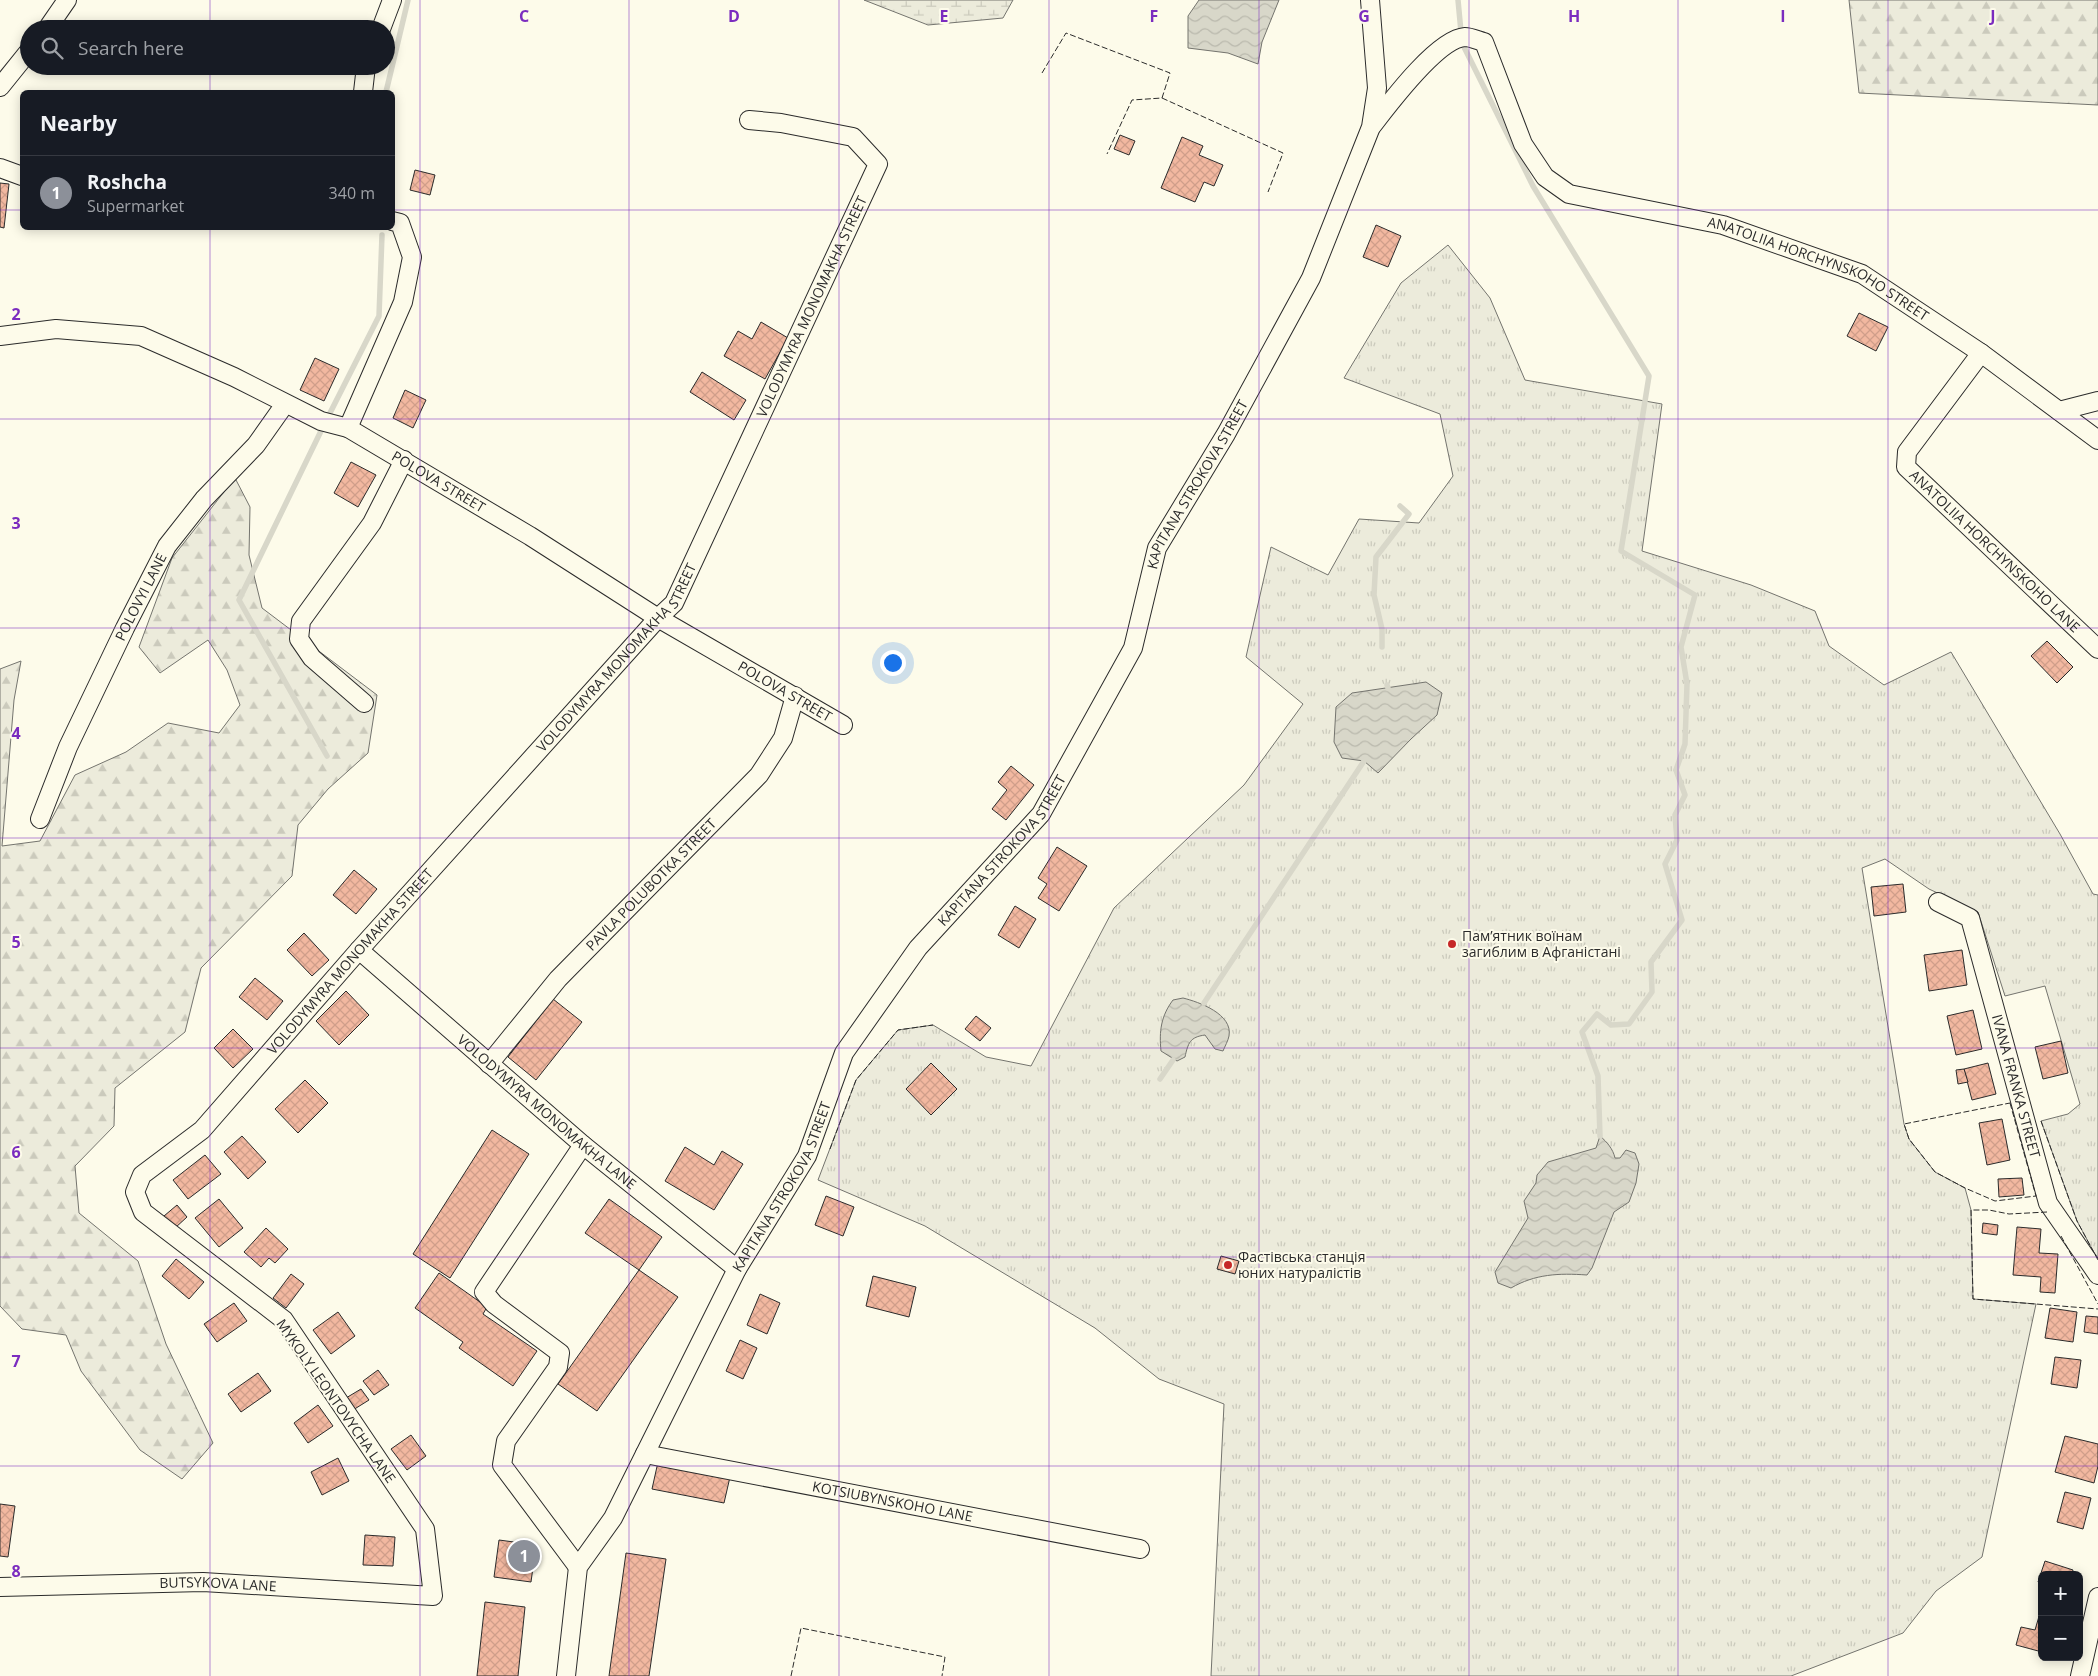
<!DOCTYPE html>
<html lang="en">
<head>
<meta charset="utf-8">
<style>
  :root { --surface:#171b24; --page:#20242c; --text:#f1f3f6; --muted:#9ea1a6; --line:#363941; --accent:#8c9099 }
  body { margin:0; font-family:"Open Sans",sans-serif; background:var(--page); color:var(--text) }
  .controls { position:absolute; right:15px; bottom:15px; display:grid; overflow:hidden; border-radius:8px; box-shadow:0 2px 12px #0003 }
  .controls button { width:45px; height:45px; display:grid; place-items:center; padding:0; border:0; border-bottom:1px solid var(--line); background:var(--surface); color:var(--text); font:25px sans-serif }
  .you { position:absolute; left:892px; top:662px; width:18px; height:18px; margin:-12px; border:4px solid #fff; border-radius:50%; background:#1a73e8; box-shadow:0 0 0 8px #1a73e833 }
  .badge { display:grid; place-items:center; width:32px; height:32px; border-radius:50%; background:var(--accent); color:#fff; font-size:16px; font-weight:700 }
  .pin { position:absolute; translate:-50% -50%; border:2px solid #fff; box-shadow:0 1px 5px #0006 }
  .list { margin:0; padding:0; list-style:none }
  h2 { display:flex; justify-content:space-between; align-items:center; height:65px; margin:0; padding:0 20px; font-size:21px }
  h2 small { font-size:16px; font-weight:400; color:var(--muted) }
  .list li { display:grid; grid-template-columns:32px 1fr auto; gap:15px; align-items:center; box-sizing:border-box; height:75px; padding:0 20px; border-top:1px solid var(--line) }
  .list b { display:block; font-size:19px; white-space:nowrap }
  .list p { margin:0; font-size:16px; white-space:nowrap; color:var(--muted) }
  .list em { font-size:16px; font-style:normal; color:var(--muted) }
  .icon { flex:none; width:28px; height:28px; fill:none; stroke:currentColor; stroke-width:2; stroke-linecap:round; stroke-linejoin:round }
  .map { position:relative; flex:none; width:2098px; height:1676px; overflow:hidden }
  .search { position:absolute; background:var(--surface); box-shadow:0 2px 12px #0003; left:20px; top:20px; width:375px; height:55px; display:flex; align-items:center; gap:12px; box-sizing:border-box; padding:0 18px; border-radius:28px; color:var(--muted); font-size:19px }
  .panel { position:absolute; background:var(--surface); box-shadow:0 2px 12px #0003; left:20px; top:90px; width:375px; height:140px; border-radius:8px }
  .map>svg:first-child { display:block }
  .forest { fill:url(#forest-firs); stroke:#74746e }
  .wetland { fill:url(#wetland-marsh); stroke:#74746e }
  .park { fill:url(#park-tufts); stroke:#74746e }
  .water { fill:url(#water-waves); stroke:#74746e }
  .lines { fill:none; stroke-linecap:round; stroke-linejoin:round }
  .stream { stroke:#d8d7c9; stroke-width:5.5 }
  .building { fill:url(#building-cross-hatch); stroke:#2b2b2b }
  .minor-casing { stroke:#2b2b2b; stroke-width:20 }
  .minor { stroke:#fdfbea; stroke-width:18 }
  .fence { stroke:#2b2b2b; stroke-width:1; stroke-dasharray:6 2.5; stroke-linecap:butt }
  .grid { fill:none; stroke:#7b2cbf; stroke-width:1; stroke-opacity:0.55 }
  .poi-dot { fill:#c62828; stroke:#fdfbea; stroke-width:2 }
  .labels { text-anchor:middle; stroke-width:4; stroke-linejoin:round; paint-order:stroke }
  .street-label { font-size:14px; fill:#2b2b2b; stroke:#fdfbea }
  .poi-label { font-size:14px; fill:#2b2b2b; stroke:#fdfbea; text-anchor:start }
  .grid-label { font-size:16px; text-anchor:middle; font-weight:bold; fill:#7b2cbf; stroke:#fdfbea; stroke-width:4; stroke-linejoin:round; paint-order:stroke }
</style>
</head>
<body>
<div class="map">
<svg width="2098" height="1676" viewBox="0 0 2098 1676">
  <defs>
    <pattern id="forest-firs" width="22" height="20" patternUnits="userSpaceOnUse" patternTransform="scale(1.25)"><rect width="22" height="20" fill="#ecebdb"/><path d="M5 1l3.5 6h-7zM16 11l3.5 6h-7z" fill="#cbcabc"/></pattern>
    <pattern id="wetland-marsh" width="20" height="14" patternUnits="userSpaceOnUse" patternTransform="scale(1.25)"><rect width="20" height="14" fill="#ecebdb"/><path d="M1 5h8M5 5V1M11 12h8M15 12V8" fill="none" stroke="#cbcabc"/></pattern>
    <pattern id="park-tufts" width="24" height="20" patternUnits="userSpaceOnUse" patternTransform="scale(1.25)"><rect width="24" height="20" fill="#ecebdb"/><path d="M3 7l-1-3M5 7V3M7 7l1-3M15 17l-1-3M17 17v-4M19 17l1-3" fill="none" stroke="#cbcabc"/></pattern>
    <pattern id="water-waves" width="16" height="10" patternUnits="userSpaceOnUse" patternTransform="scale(1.25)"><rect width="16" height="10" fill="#d8d7c9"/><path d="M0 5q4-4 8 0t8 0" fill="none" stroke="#bab9ad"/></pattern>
    <pattern id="building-cross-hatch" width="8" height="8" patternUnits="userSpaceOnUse" patternTransform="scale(1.25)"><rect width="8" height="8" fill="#f2b8a0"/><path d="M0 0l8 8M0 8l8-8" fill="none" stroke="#d09e8a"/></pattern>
  </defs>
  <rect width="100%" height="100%" fill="#fdfbea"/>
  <g class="forest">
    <path d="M1849,0H2098V105L1859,93Z"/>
    <path d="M235,478L250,507L249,555L262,608L377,695L368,753L328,789L298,825L292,876L201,968L185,1032L115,1088L114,1126L75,1166L79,1213L138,1261L166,1344L213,1443L182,1479L140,1450L81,1371L66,1335L22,1329L0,1306V669L21,661L14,700L2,846L40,841L75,775L126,752L168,723L219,733L240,705L227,670L208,640L160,673L139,647L172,558Z"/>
  </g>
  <path class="wetland" d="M864,0H1013L1003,18L928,25Z"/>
  <path class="park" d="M1448,245L1490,298L1525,380L1662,404L1642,551L1751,585L1815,611L1829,646L1884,685L1951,652L2060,834L2093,894L2098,895V1260L2077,1221L2041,1121L2068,1114L2080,1104L2045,986L2005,996L1978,912L1929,889L1885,859L1862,868L1904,1124L1909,1139L1935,1172L1965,1188L1971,1210L1973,1299L2036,1304L1982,1557L1936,1591L1903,1633L1791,1676H1211L1224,1404L1159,1379L1095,1328L925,1226L818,1180L856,1080L898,1030L933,1025L986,1057L1031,1066L1114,908L1244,785L1303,704L1246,657L1271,547L1328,575L1359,519L1419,523L1453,476L1440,414L1344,378L1401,283Z"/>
  <g class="water">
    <path d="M1199,0H1279L1262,42L1258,64L1228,53L1188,48V16Z"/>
    <path d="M1426,682L1442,693L1437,715L1411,739L1378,773L1364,761L1342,758L1334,742L1336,707L1352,693Z"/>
    <path d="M1183,998C1199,1002 1233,1014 1229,1036C1228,1041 1225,1046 1223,1051L1215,1049L1205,1035C1190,1037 1188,1043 1185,1057L1177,1061L1161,1051C1159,1031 1161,1016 1173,1000Z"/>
    <path d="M1600,1136C1607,1142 1613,1149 1615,1158H1620L1626,1150L1635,1153L1639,1164L1636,1183L1629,1202L1614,1212L1592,1268L1587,1275C1559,1273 1535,1274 1511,1288L1498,1283L1495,1272L1528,1218L1524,1201L1536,1183L1537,1175L1548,1162L1596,1148Z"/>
  </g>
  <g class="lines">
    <g class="stream">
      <path d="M1458,0L1461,32"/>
      <path d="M1463,45L1533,186L1649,376L1621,551L1695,595L1681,647L1687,684L1685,744L1676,770L1685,795L1675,815L1677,840L1665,864L1682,920L1651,962L1652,992L1629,1024L1611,1025L1597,1014L1582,1032L1598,1076L1600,1136"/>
      <path d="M386,92L408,0"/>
      <path d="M330,413L379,316L382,235"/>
      <path d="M321,431L239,600L327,756"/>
      <path d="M1382,647V629L1374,595L1376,557L1409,514L1400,506"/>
      <path d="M1387,685L1388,688"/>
      <path d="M1204,1003L1364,761"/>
      <path d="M1160,1079L1173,1060"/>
    </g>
  </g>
  <g class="building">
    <path d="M1120,135L1135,141L1129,155L1114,149Z"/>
    <path d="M1182,137L1203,146L1199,155L1223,165L1214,186L1204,182L1195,202L1161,188Z"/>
    <path d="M415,170L435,175L430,195L410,190Z"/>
    <path d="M0,183L9,184L4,228L0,227Z"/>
    <path d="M1376,225L1401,236L1388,267L1363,257Z"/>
    <path d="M1859,313L1888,327L1876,351L1847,336Z"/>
    <path d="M761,322L788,338L765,379L724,356L738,331L752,339Z"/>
    <path d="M315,358L339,369L324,401L300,390Z"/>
    <path d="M702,372L746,400L734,420L690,392Z"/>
    <path d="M405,390L426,400L413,428L393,418Z"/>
    <path d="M351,462L376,475L358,507L334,493Z"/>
    <path d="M2047,641L2073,667L2057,683L2031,656Z"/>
    <path d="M1011,766L1034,785L1006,820L992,809L1007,790L998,782Z"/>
    <path d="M1057,847L1087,866L1059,911L1038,898L1047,884L1038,878Z"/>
    <path d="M354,870L377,889L356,914L333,895Z"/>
    <path d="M1903,884L1906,912L1874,916L1871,887Z"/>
    <path d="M1015,906L1036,919L1019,948L998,935Z"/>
    <path d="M304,933L329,960L312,976L287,950Z"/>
    <path d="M1962,950L1967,985L1929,991L1924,955Z"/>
    <path d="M255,978L283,1001L267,1020L239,997Z"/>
    <path d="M346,991L369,1015L339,1045L316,1021Z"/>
    <path d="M553,999L582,1022L536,1080L508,1057Z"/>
    <path d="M1973,1010L1982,1049L1956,1055L1947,1016Z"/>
    <path d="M976,1016L991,1028L980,1041L965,1029Z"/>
    <path d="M233,1029L253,1049L233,1068L214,1048Z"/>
    <path d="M2061,1041L2068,1073L2043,1079L2035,1047Z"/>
    <path d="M931,1063L957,1089L931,1115L906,1089Z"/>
    <path d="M1988,1063L1996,1094L1972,1100L1964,1069Z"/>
    <path d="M1964,1069L1968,1082L1958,1084L1956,1070Z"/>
    <path d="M305,1080L328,1103L298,1133L275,1109Z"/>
    <path d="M2002,1119L2010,1160L1987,1165L1979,1123Z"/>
    <path d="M492,1130L529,1154L450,1278L413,1254Z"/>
    <path d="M242,1136L266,1162L248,1179L224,1152Z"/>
    <path d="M685,1147L714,1165L722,1151L743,1164L714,1210L665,1181Z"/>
    <path d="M205,1155L221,1174L188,1199L173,1180Z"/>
    <path d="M2022,1178L2024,1195L1999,1197L1998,1179Z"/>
    <path d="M826,1196L854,1207L843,1236L815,1225Z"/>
    <path d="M219,1199L243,1228L219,1247L195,1218Z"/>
    <path d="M609,1199L662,1237L639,1270L585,1233Z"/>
    <path d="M177,1205L187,1217L175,1228L164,1216Z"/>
    <path d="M1983,1223L1998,1225L1997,1235L1982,1233Z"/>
    <path d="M2017,1227L2041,1229L2039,1253L2058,1254L2055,1293L2040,1292L2041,1277L2013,1275Z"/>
    <path d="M266,1228L288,1249L275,1263L269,1258L261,1267L244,1252Z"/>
    <path d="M1221,1256L1239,1261L1235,1274L1217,1269Z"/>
    <path d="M176,1259L204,1282L189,1299L162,1276Z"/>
    <path d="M639,1270L678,1297L597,1411L558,1384Z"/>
    <path d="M439,1273L487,1307L483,1314L537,1351L513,1386L459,1348L463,1342L415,1308Z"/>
    <path d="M291,1274L304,1284L286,1308L273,1298Z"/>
    <path d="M873,1276L916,1287L909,1317L866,1306Z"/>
    <path d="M760,1294L780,1303L767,1334L747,1325Z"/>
    <path d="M234,1303L247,1321L217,1342L204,1324Z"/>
    <path d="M2050,1308L2077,1312L2073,1342L2045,1338Z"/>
    <path d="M338,1312L355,1336L331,1354L313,1330Z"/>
    <path d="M2086,1316L2098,1317V1334L2084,1332Z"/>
    <path d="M740,1340L757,1348L743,1379L726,1371Z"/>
    <path d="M2055,1357L2081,1360L2077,1388L2051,1384Z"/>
    <path d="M378,1370L389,1385L374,1395L363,1381Z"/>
    <path d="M258,1373L271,1391L241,1412L228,1394Z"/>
    <path d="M361,1389L369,1400L353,1410L346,1398Z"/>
    <path d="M318,1405L333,1426L308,1443L294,1423Z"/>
    <path d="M411,1435L426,1456L407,1470L391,1449Z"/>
    <path d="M2065,1436L2098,1444V1466L2094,1483L2055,1472Z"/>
    <path d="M338,1458L349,1481L322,1495L311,1472Z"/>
    <path d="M658,1462L730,1477L724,1503L652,1489Z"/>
    <path d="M2065,1492L2091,1498L2083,1529L2057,1522Z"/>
    <path d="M0,1504L15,1506L8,1557L0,1556Z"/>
    <path d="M365,1535L395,1537L393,1566L363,1565Z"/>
    <path d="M499,1540L536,1545L531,1582L494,1577Z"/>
    <path d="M626,1553L666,1559L649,1676H609Z"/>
    <path d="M2045,1561L2073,1570L2072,1575H2042V1584L2038,1582Z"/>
    <path d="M485,1602L525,1607L518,1676H477Z"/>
    <path d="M2042,1606V1652L2016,1645L2021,1627L2035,1630Z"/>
  </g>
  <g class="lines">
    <defs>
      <g id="minor">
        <path d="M47,29L67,0"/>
        <path d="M381,29L392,0"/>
        <path d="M0,87L29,51"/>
        <path d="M363,92L366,66"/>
        <path id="s1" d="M1372,126C1389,104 1437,39 1465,37C1471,37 1479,41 1484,42L1523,144L1545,177L1569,194L1723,225L1862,274L1981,353L2098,440"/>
        <path d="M0,168L22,176"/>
        <path id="s2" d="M0,336L56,329L141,336L234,377L321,421L348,428L530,536L658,618L843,725"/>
        <path id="s3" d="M1981,353L1907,452L1906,467L2098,649"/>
        <path d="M2059,411L2098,401"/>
        <path d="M348,428L403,302L412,257L400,223L392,221"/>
        <path d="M364,703L312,658L299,639L301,621L372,523L404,460"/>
        <path id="s4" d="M40,819L68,747L125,628L167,546L204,499L256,445L285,404"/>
        <path id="s5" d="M1938,902L1970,918L2048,1203L2098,1275"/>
        <path id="s6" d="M359,950L583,1145L737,1269"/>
        <path id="s7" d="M489,1064L558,979L759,775L783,738L795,696"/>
        <path id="s8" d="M645,1454L1140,1549"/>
        <path d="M578,1567L502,1465L506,1441L558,1367L560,1353L494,1304L484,1292L583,1145"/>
        <path id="s9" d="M0,1587L203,1582L433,1596L425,1529L284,1320L143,1212L135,1192L142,1175L202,1130L359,950L658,618L674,603L878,164L853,137L781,123L749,120"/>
        <path id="s10" d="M566,1676L578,1567L613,1518L737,1269L807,1156L844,1053L918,948L1041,814L1133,648L1157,548L1226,434L1311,278L1371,127L1377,88L1370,0"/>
        <path d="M2080,1676L2098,1597"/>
      </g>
    </defs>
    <use href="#minor" class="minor-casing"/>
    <use href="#minor" class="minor"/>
    <g class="fence">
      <path d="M1042,73L1066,33L1170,73L1162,98L1132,100L1107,154"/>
      <path d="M1162,98L1283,153L1268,192"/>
      <path d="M2010,1103L2036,1196L1995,1201L1965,1188L1935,1172L1909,1139L1904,1124Z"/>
      <path d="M2041,1121L2077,1221L2098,1260"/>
      <path d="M830,1149L856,1080L898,1030L933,1025"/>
      <path d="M2047,1212L2009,1214L1989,1210H1971L1973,1299L2098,1309"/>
      <path d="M2061,1236L2098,1304"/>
      <path d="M791,1676L801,1628L945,1657L942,1676"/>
    </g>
  </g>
  <path class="grid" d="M210,0V29M420,0V1676M629,0V1676M839,0V1676M1049,0V1676M1259,0V1676M1469,0V1676M1678,0V1676M1888,0V1676M210,66V92M0,210H22M392,210H2098M210,228V1676M0,419H2098M0,628H2098M0,838H2098M0,1048H2098M0,1257H2098M0,1466H2098"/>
  <g class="poi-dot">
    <circle cx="1452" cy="944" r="5"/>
    <circle cx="1228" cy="1265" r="5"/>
  </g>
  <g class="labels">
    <g class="street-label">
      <text dy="5" stroke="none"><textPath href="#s1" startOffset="591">ANATOLIIA HORCHYNSKOHO STREET</textPath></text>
      <text dy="5" stroke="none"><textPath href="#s9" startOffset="2080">VOLODYMYRA MONOMAKHA STREET</textPath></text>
      <text dy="5" stroke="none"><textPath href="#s2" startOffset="474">POLOVA STREET</textPath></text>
      <text dy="5" stroke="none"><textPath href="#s10" startOffset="1368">KAPITANA STROKOVA STREET</textPath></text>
      <text dy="5" stroke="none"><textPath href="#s3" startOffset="261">ANATOLIIA HORCHYNSKOHO LANE</textPath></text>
      <text dy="5" stroke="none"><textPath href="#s4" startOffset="244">POLOVYI LANE</textPath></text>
      <text dy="5" stroke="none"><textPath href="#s9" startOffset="1675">VOLODYMYRA MONOMAKHA STREET</textPath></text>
      <text dy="5" stroke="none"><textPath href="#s2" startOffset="879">POLOVA STREET</textPath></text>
      <text dy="5" stroke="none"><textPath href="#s10" startOffset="948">KAPITANA STROKOVA STREET</textPath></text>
      <text dy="5" stroke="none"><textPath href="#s7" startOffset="242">PAVLA POLUBOTKA STREET</textPath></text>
      <text dy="5" stroke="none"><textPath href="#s9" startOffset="1270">VOLODYMYRA MONOMAKHA STREET</textPath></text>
      <text dy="5" stroke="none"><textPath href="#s5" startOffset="210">IVANA FRANKA STREET</textPath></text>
      <text dy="5" stroke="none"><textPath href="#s6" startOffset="248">VOLODYMYRA MONOMAKHA LANE</textPath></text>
      <text dy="5" stroke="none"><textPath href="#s10" startOffset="542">KAPITANA STROKOVA STREET</textPath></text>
      <text transform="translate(336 1401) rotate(55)" y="5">MYKOLY LEONTOVYCHA LANE</text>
      <text dy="5" stroke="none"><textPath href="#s8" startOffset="252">KOTSIUBYNSKOHO LANE</textPath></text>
      <text dy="5" stroke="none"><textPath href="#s9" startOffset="218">BUTSYKOVA LANE</textPath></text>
    </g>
    <g class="poi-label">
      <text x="1462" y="941">Пам’ятник воїнам<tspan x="1462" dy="16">загиблим в Афганістані</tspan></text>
      <text x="1238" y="1262">Фастівська станція<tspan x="1238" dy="16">юних натуралістів</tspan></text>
    </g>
  </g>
  <g class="grid-label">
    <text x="524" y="22">C</text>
    <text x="734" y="22">D</text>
    <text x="944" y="22">E</text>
    <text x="1154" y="22">F</text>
    <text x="1364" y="22">G</text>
    <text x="1574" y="22">H</text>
    <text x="1783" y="22">I</text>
    <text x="1993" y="22">J</text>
    <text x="16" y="320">2</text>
    <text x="16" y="529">3</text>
    <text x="16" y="739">4</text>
    <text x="16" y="948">5</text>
    <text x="16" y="1158">6</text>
    <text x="16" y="1367">7</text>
    <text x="16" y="1577">8</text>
  </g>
</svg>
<div class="controls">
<button>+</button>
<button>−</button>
</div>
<div class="you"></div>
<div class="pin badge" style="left:524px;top:1556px">1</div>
<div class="search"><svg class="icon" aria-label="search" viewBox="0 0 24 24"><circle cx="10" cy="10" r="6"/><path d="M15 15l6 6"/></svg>Search here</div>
<section class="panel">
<h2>Nearby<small></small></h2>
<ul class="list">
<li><span class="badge">1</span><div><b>Roshcha</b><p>Supermarket</p></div><em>340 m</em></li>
</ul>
</section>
</div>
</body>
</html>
